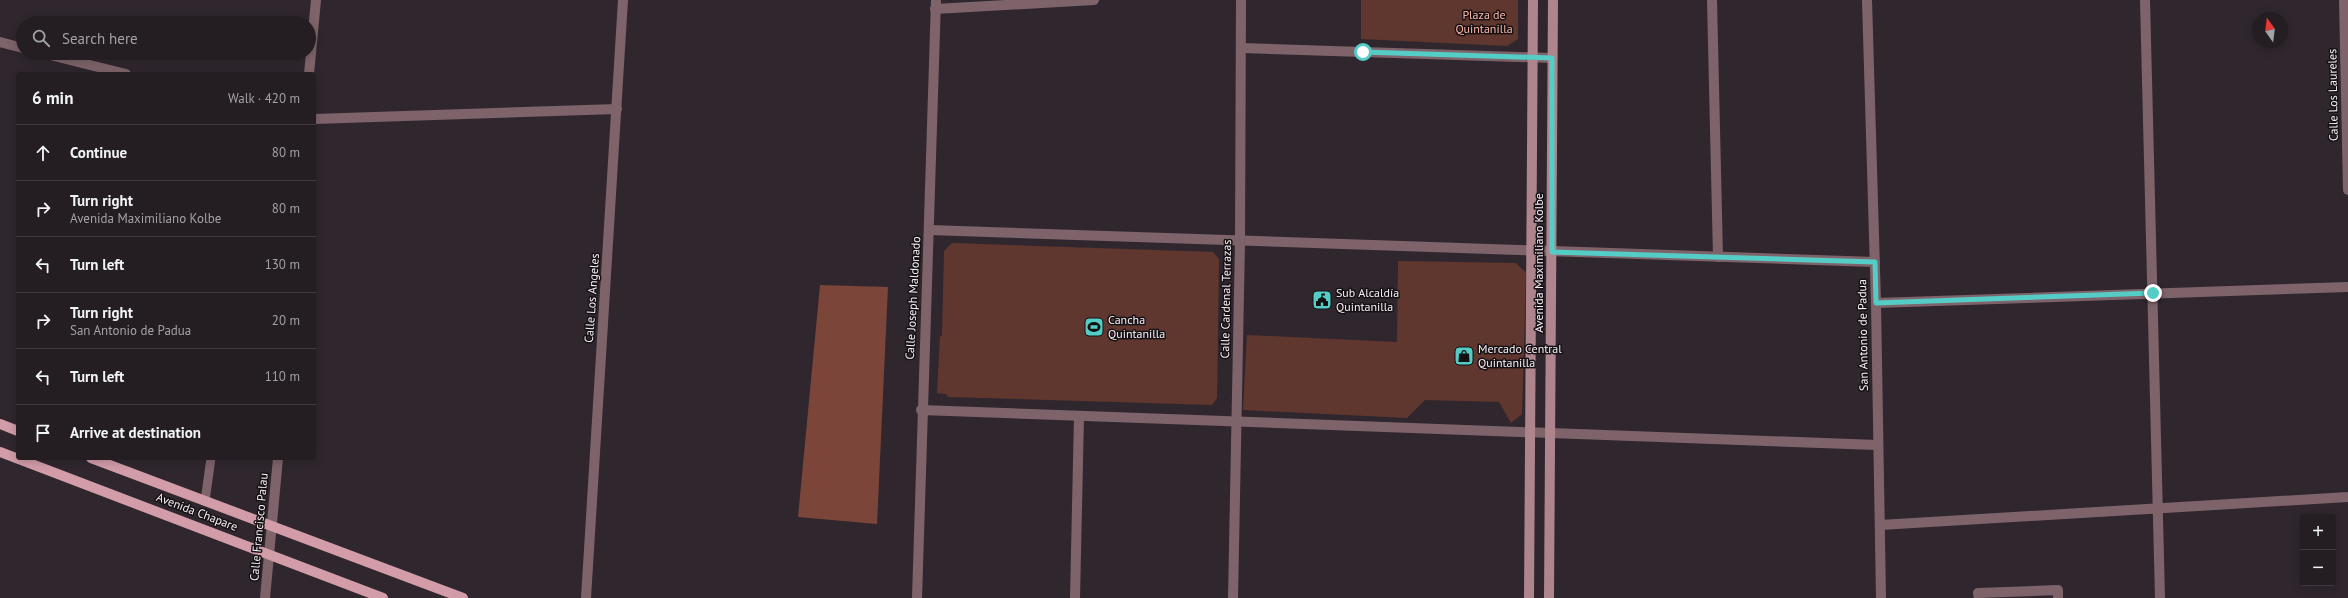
<!DOCTYPE html>
<html lang="en">
<head>
<meta charset="utf-8">
<style>
  :root { --surface:#241d22; --page:#302a2f; --text:#f1f3f6; --muted:#a3a2a5; --line:#413b40 }
  body { margin:0; font-family:"PT Sans",sans-serif; background:var(--page); color:var(--text) }
  .controls { position:absolute; right:12px; bottom:12px; display:grid; overflow:hidden; border-radius:4px; box-shadow:0 2px 10px #0003 }
  .controls button { width:36px; height:36px; display:grid; place-items:center; padding:0; border:0; border-bottom:1px solid var(--line); background:var(--surface); color:var(--text); font:20px sans-serif }
  .compass { position:absolute; left:2252px; top:12px; width:36px; height:36px; border-radius:50%; background:var(--surface); box-shadow:0 2px 10px #0003; rotate:346deg }
  .stop { position:absolute; width:12px; height:12px; margin:-9px; border:3px solid #54cdc7; border-radius:50%; background:#fff }
  .stop.end { background:#54cdc7; border-color:#fff; box-shadow:0 1px 4px #0008 }
  .list { margin:0; padding:0; list-style:none }
  h2 { display:flex; justify-content:space-between; align-items:center; height:52px; margin:0; padding:0 16px; font-size:17px }
  h2 small { font-size:13px; font-weight:400; color:var(--muted) }
  .list li { display:grid; grid-template-columns:26px 1fr auto; gap:12px; align-items:center; box-sizing:border-box; height:56px; padding:0 16px; border-top:1px solid var(--line) }
  .list b { display:block; font-size:15px; white-space:nowrap }
  .list p { margin:0; font-size:13px; white-space:nowrap; color:var(--muted) }
  .list em { font-size:13px; font-style:normal; color:var(--muted) }
  .icon { flex:none; width:22px; height:22px; fill:none; stroke:currentColor; stroke-width:2; stroke-linecap:round; stroke-linejoin:round }
  .map { position:relative; flex:none; width:2348px; height:598px; overflow:hidden }
  .search { position:absolute; background:var(--surface); box-shadow:0 2px 10px #0003; left:16px; top:16px; width:300px; height:44px; display:flex; align-items:center; gap:10px; box-sizing:border-box; padding:0 14px; border-radius:22px; color:var(--muted); font-size:15px }
  .panel { position:absolute; background:var(--surface); box-shadow:0 2px 10px #0003; left:16px; top:72px; width:300px; height:388px; border-radius:4px }
  .map>svg:first-child { display:block }
  .green { fill:#60372e }
  .forest { fill:#7b4539 }
  .lines { fill:none; stroke-linecap:round; stroke-linejoin:round }
  .lane { stroke:#7e646a; stroke-width:9 }
  .street { stroke:#7e646a; stroke-width:10 }
  .secondary { stroke:#ae848d; stroke-width:10 }
  .primary { stroke:#d29da9; stroke-width:10 }
  .route { stroke:#54cdc7; stroke-width:5 }
  .labels { text-anchor:middle; stroke-width:3; stroke-linejoin:round; paint-order:stroke }
  .park-label { font-size:12px; fill:#fcb6a6; stroke:#161114 }
  .street-label { font-size:12px; fill:#f7f0f5; stroke:#161114 }
  .poi-label { font-size:12px; fill:#f7f0f5; stroke:#161114; text-anchor:start }
</style>
</head>
<body>
<div class="map">
<svg width="2348" height="598" viewBox="0 0 2348 598">
  <rect width="100%" height="100%" fill="#30272e"/>
  <g class="green">
    <path d="M1361,0H1518V39L1507,46L1361,39Z"/>
    <path d="M952,243L1213,252L1219,259L1217,398L1212,405L948,397L946,394L937,393L940,336H942L944,251Z"/>
    <path d="M1398,261L1516,263L1526,273L1522,414L1511,423L1499,402L1425,400L1407,418L1243,410L1247,335L1397,342Z"/>
  </g>
  <path class="forest" d="M820,285L888,287L877,524L798,517Z"/>
  <g class="lines">
    <path class="lane" d="M205,501L211,458"/>
    <g class="street">
      <path d="M1712,0L1718,257"/>
      <path d="M1867,0L1876,303L1881,598"/>
      <path d="M2145,0L2160,598"/>
      <path d="M2344,0L2348,190"/>
      <path d="M935,9L1094,0"/>
      <path d="M0,42L23,48"/>
      <path d="M1242,48L1552,58"/>
      <path d="M42,53L126,74"/>
      <path d="M309,74L316,0"/>
      <path d="M314,119L617,109"/>
      <path d="M929,230L1875,262"/>
      <path d="M1876,303L2348,287"/>
      <path d="M921,410L1877,445"/>
      <path d="M1880,525L2348,497"/>
      <path d="M265,598L278,458"/>
      <path d="M586,598L623,0"/>
      <path d="M917,598L936,0"/>
      <path d="M1075,598L1079,416"/>
      <path d="M1233,598L1240,242L1241,0"/>
      <path d="M1979,598L1978,593L2058,590V598"/>
    </g>
    <g class="secondary">
      <path d="M1529,598L1533,0"/>
      <path d="M1549,598L1553,0"/>
    </g>
    <g class="primary">
      <path d="M0,424L18,431"/>
      <path d="M0,452L383,598"/>
      <path d="M91,458L463,598"/>
    </g>
  </g>
  <g class="lines">
    <path class="route" d="M1363,52L1552,58V252L1875,262L1876,303L2153,293"/>
  </g>
  <defs>
    <symbol id="civic-square" viewBox="-11 -11 22 22"><rect x="-9" y="-9" width="18" height="18" rx="4" fill="#54cdc7" stroke="#161114"/><path d="M-.6-6.5H3V-4.5H.6V-3L4-1V1h2V6H-6V1h2V-1L-.6-3ZM-1.2 2.5V6h2.4V2.5Z" fill="#111"/></symbol>
    <symbol id="stadium-square" viewBox="-11 -11 22 22"><rect x="-9" y="-9" width="18" height="18" rx="4" fill="#54cdc7" stroke="#161114"/><path d="M0-5a6.5 5 0 1 0 0 10a6.5 5 0 1 0 0-10ZM-3.5-1.8h7v3.6h-7Z" fill="#111"/></symbol>
    <symbol id="shop-square" viewBox="-11 -11 22 22"><rect x="-9" y="-9" width="18" height="18" rx="4" fill="#54cdc7" stroke="#161114"/><path d="M-5-2.5h2.3a2.7 3.5 0 0 1 5.4 0H5L5.5 6h-11ZM-1.5-2.5h3a1.5 2.3 0 0 0-3 0Z" fill="#111"/></symbol>
  </defs>
  <g fill-rule="evenodd">
    <use href="#civic-square" x="1311" y="289" width="22" height="22"/>
    <use href="#stadium-square" x="1083" y="316" width="22" height="22"/>
    <use href="#shop-square" x="1453" y="345" width="22" height="22"/>
  </g>
  <g class="labels">
    <g class="park-label">
      <text x="1484" y="19">Plaza de<tspan x="1484" dy="14">Quintanilla</tspan></text>
    </g>
    <g class="street-label">
      <text transform="translate(2333 95) rotate(-91)" y="4">Calle Los Laureles</text>
      <text transform="translate(1539 263) rotate(-90)" y="4">Avenida Maximiliano Kolbe</text>
      <text transform="translate(592 298) rotate(-86)" y="4">Calle Los Angeles</text>
      <text transform="translate(913 298) rotate(-87)" y="4">Calle Joseph Maldonado</text>
      <text transform="translate(1226 299) rotate(-89)" y="4">Calle Cardenal Terrazas</text>
      <text transform="translate(1863 335) rotate(-91)" y="4">San Antonio de Padua</text>
      <text transform="translate(197 512) rotate(21)" y="4">Avenida Chapare</text>
      <text transform="translate(259 527) rotate(-85)" y="4">Calle Francisco Palau</text>
    </g>
    <g class="poi-label">
      <text x="1336" y="297">Sub Alcaldía<tspan x="1336" dy="14">Quintanilla</tspan></text>
      <text x="1108" y="324">Cancha<tspan x="1108" dy="14">Quintanilla</tspan></text>
      <text x="1478" y="353">Mercado Central<tspan x="1478" dy="14">Quintanilla</tspan></text>
    </g>
  </g>
</svg>
<div class="controls">
<button>+</button>
<button>−</button>
</div>
<svg class="compass" viewBox="-18 -18 36 36"><path d="M0-13l5 13h-10z" fill="#e53935"/><path d="M0 13l5-13h-10z" fill="#a3a2a5"/></svg>
<div class="stop" style="left:1363px;top:52px"></div>
<div class="stop end" style="left:2153px;top:293px"></div>
<div class="search"><svg class="icon" aria-label="search" viewBox="0 0 24 24"><circle cx="10" cy="10" r="6"/><path d="M15 15l6 6"/></svg>Search here</div>
<section class="panel">
<h2>6 min<small>Walk · 420 m</small></h2>
<ul class="list">
<li><svg class="icon" aria-label="ahead" viewBox="0 0 24 24"><path d="M12 20V5M6 11l6-6 6 6"/></svg><div><b>Continue</b></div><em>80 m</em></li>
<li><svg class="icon" aria-label="right" viewBox="0 0 24 24"><path d="M7 20v-9h11M14 6l5 5-5 5"/></svg><div><b>Turn right</b><p>Avenida Maximiliano Kolbe</p></div><em>80 m</em></li>
<li><svg class="icon" aria-label="left" viewBox="0 0 24 24"><path d="M17 20v-9H6M10 6l-5 5 5 5"/></svg><div><b>Turn left</b></div><em>130 m</em></li>
<li><svg class="icon" aria-label="right" viewBox="0 0 24 24"><path d="M7 20v-9h11M14 6l5 5-5 5"/></svg><div><b>Turn right</b><p>San Antonio de Padua</p></div><em>20 m</em></li>
<li><svg class="icon" aria-label="left" viewBox="0 0 24 24"><path d="M17 20v-9H6M10 6l-5 5 5 5"/></svg><div><b>Turn left</b></div><em>110 m</em></li>
<li><svg class="icon" aria-label="arrive" viewBox="0 0 24 24"><path d="M6 21V4h12l-3 4 3 4H6"/></svg><div><b>Arrive at destination</b></div></li>
</ul>
</section>
</div>
</body>
</html>
